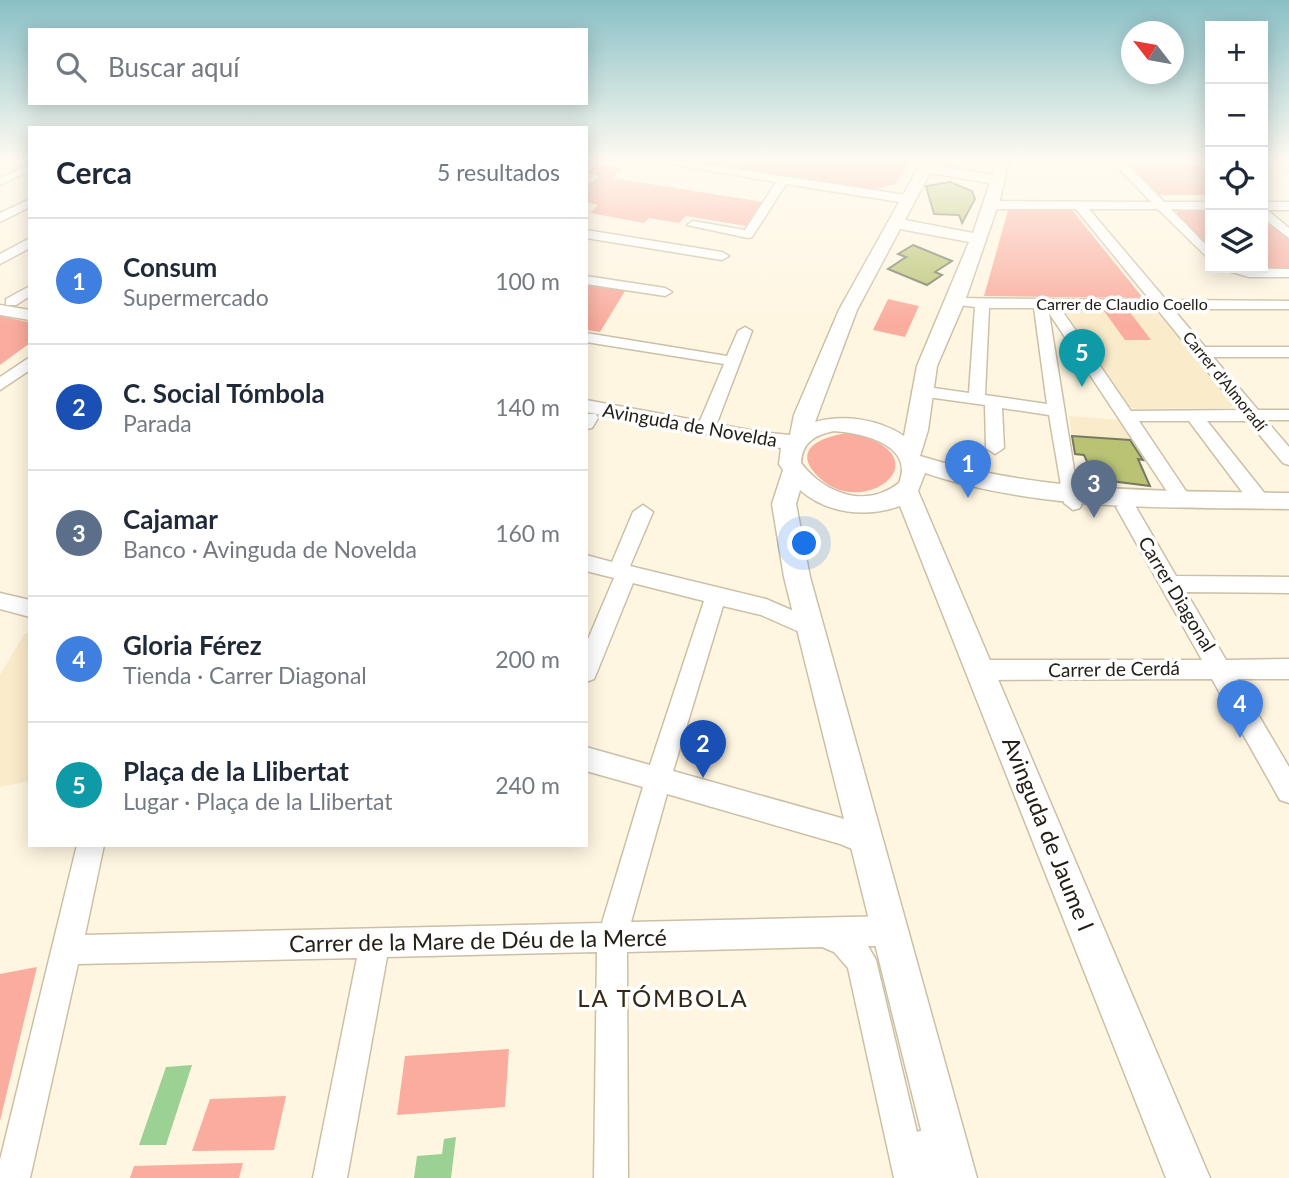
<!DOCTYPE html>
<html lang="es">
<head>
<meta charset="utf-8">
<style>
  :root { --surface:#fff; --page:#f2f2f3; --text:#1f2937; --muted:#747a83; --line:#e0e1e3; --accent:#db2777 }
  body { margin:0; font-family:Lato,sans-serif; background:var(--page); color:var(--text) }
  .controls { position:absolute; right:21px; top:21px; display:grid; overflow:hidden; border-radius:0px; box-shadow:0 4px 18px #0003 }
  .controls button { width:63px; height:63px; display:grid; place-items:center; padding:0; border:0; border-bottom:2px solid var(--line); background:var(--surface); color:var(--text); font:35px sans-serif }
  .compass { position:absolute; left:1121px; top:21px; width:63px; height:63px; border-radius:50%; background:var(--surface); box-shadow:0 4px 18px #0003; rotate:301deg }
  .you { position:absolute; left:805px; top:544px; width:24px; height:24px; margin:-18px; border:5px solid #fff; border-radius:50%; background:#1a73e8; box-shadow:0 0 0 10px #1a73e833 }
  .badge { display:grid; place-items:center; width:46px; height:46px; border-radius:50%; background:var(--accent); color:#fff; font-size:23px; font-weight:700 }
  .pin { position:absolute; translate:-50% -58px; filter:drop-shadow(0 2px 4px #0008) }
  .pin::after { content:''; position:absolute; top:37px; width:24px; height:21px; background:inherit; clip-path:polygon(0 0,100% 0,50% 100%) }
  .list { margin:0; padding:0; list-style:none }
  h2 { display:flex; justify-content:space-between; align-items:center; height:91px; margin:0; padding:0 28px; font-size:30px }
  h2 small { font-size:23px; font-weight:400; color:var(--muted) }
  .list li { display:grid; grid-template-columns:46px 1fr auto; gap:21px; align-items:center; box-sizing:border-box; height:126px; padding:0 28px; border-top:2px solid var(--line) }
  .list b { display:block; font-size:26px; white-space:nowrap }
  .list p { margin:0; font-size:23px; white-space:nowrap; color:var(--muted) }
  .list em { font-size:23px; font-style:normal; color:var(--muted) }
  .icon { flex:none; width:38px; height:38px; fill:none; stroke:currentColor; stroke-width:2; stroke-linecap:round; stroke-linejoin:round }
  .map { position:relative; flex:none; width:1289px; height:1178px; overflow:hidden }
  .search { position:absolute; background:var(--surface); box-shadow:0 4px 18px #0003; left:28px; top:28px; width:560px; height:77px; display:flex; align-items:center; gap:18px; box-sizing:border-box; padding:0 24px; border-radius:0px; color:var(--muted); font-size:26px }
  .panel { position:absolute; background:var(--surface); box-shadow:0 4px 18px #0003; left:28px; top:126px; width:560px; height:721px; border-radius:0px }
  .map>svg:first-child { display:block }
  .built { fill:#faebca }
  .green { fill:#faac9e }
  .water { fill:#9bd193 }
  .building { fill:#bac374; stroke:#777a62; stroke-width:2 }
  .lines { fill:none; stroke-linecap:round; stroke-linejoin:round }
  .minor-casing { stroke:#cbc0a7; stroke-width:3 }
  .major-casing { stroke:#cbc0a7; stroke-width:3 }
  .minor { fill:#fff; fill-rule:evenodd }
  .major { fill:#fff; fill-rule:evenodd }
  .labels { text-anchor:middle; stroke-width:7; stroke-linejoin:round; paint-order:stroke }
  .far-street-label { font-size:16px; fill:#242017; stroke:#fff }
  .street-label { font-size:19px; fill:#242017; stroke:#fff }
  .near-street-label { font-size:23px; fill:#242017; stroke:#fff }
  .near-neighbourhood-label { font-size:24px; letter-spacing:2px; fill:#332a15; stroke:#fff }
</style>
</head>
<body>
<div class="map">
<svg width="1289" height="1178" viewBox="0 0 1289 1178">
  <rect width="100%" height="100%" fill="#fff6e1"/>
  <g class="built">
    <path d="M1067,308H1148L1156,311L1233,405L1230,408L1136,409L1129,406L1065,311Z"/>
    <path d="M1069,416L1121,420L1134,440L1072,436Z"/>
    <path d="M25,633L30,635V781L0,787V675Z"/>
  </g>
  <g class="green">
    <path d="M689,161H909L895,184L874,190Z"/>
    <path d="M1124,161L1199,165L1210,175V195H1159Z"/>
    <path d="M595,163L622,168L613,178L763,202L746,226L686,216L679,223L649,218L644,223L590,213L598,205L586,202V182H592L599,176L586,173Z"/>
    <path d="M1008,210H1072L1143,298L984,296Z"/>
    <path d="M1176,211H1210V251L1174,215L1178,214Z"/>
    <path d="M1263,215L1289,237V272L1230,268H1263Z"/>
    <path d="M586,284L625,291L600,332L586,330Z"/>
    <path d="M888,299L919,306L905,337L873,330Z"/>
    <path d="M1104,311H1129L1151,340H1125Z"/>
    <path d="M0,316L28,322L30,343L0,365Z"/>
    <path d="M849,433C952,455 858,527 814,472C792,446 829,435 849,433Z"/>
    <path d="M37,967L0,1121V974Z"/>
    <path d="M509,1049L505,1107L397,1115L405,1056Z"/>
    <path d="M286,1096L274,1150L192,1151L210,1099Z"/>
    <path d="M243,1163L239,1178H130L134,1166Z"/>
  </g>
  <g class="water">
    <path d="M192,1065L166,1145H139L166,1067Z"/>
    <path d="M456,1137L451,1178H414L417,1156L442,1154L444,1139Z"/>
  </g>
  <g class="building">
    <path d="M950,182L972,191L975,199L962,223L959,215L934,214L926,186Z"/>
    <path d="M913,245L952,261L935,272L942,275L927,285L888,269L906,257L898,254Z"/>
    <path d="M1072,436L1130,440L1143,460L1138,459L1150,486L1095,479L1084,455L1075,454Z"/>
  </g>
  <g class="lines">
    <defs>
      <g id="minor">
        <path d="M586,161H593L586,166Z"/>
        <path d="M655,161H684L906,195L912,199L906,203L786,184L752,237L748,238L687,225L693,221L745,230L776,182Z"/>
        <path d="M1112,161H1124L1164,202H1210V210L1171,209L1210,249V260L1158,209H1089L1166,300L1289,301V309H1173L1205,347H1289V357H1213L1258,410H1289V420H1266L1289,447V465L1283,463L1248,421H1207L1266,495L1268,500L1266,505H1252L1189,421H1139L1192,500L1190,505H1176L1049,313L1076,482L1082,503L1080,508L1073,510L1064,503L1049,415L1002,408L1004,448L995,454L986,448L985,405L920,396L912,391L920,386L969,393L975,307L951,304V298L1150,300L1076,209H990L984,205L990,201L1151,202ZM989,308H1034L1047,404L985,395ZM1061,309H1157L1239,410L1131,411Z"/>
        <path d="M1198,161H1210V171Z"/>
        <path d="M1274,161H1287L1289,171Z"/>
        <path d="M30,164V171L0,185V178Z"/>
        <path d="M30,199V207L0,222V213Z"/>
        <path d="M1263,202H1289V210H1267L1289,228V238L1263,218Z"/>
        <path d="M586,230L722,252L729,256L722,260L586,238Z"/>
        <path d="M30,238V248L0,264V254Z"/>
        <path d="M1218,268L1289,269V277H1249Z"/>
        <path d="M586,276L665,288L672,292L665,296L586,284Z"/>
        <path d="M30,286V296L16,305H6V299Z"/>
        <path d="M745,327L752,331L715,428L706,433L697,428L724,364L586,342V333L727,356L738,331Z"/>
        <path d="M30,357V370L0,390V377Z"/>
        <path d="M586,414H596L598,418L592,428L586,429Z"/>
        <path d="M1126,500L1133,502L1176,576L1289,577V593L1186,592L1226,660L1289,659V679H1237L1289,767V803L1280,800L1212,679L980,680L972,677L969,670L972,663L980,660H1202L1116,507Z"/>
        <path d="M643,505L653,512L630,566L766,599L819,622L822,628L819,634L811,637L761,615L723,606L673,771L841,818L877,832L880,842L877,852L867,855L840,844L667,794L631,922L890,916L900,921L905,931L900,941L890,946H868L876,960L917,1132L928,1128L940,1133L949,1178H894L848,968L834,952L822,947L627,952L628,1178H594L597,952L387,957L347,1178H313L357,958L78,964L30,1178H0V1160L77,845H104L85,935L602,923L643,787L586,771V747L650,765L704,601L633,583L597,672L594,679L586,682V644L614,578L586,571V555L612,562L633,512Z"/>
        <path d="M0,593L30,600V617L0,609Z"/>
      </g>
      <g id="major">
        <path d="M922,161H936L934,165L992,175L995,161H1009L1000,199L965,301L937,366L928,430L920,456C1040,493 1164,491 1289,493V509C1167,507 1043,512 925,473L918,491L1210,1178H1166L900,506C866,518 828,514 800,490L796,504L810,577L977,1178H933L784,577L772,504L783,470L779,464L781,448L586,412V400L760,432L790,435L794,415L839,310ZM930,173L990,183L973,233L905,220ZM900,229L969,242L917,366L904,436C879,419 843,414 815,422L857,310ZM834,431C861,433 915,444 899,483C866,509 825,494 801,463C802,442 815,435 834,431Z"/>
        <path d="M0,305L30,310V320L0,315Z"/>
      </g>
    </defs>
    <use href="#minor" class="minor-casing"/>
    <use href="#major" class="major-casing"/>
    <use href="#minor" class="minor"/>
    <use href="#major" class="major"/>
  </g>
  <linearGradient id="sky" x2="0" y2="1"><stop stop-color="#89c0c6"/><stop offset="0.49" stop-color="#fffbf2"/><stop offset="1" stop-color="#fffbf2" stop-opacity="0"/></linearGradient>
  <rect width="1289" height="326" fill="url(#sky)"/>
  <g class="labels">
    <g class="far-street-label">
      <text x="1122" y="310">Carrer de Claudio Coello</text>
      <text transform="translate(1225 381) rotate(51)" y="6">Carrer d'Almoradí</text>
    </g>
    <g class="street-label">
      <text transform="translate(690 425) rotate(10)" y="7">Avinguda de Novelda</text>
      <text transform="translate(1177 594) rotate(59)" y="7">Carrer Diagonal</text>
      <text transform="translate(1114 669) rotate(-1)" y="7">Carrer de Cerdá</text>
    </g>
    <g class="near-street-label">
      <text transform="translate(1048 834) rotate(68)" y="8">Avinguda de Jaume I</text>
      <text transform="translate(478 941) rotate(-1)" y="8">Carrer de la Mare de Déu de la Mercé</text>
    </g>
    <g class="near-neighbourhood-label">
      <text x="663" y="1007">LA TÓMBOLA</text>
    </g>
  </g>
</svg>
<div class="controls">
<button>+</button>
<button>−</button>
<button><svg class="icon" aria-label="locate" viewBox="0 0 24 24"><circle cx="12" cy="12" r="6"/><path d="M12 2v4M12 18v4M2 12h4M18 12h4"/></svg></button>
<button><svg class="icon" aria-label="layers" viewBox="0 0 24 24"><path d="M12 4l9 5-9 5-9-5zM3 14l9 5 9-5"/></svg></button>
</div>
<svg class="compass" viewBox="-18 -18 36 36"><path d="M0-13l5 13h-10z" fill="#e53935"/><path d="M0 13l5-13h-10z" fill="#747a83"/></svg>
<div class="you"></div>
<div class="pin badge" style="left:968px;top:498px;background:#3f7fe0">1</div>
<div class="pin badge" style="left:703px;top:778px;background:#1a4fb4">2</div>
<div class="pin badge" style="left:1094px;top:518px;background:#5c6f8a">3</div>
<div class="pin badge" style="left:1240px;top:738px;background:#3f7fe0">4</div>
<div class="pin badge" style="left:1082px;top:387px;background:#0f9aa8">5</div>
<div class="search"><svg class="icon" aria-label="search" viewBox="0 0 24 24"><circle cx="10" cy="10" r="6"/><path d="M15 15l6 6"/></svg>Buscar aquí</div>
<section class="panel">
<h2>Cerca<small>5 resultados</small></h2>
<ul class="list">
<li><span class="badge" style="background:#3f7fe0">1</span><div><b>Consum</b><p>Supermercado</p></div><em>100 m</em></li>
<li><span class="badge" style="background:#1a4fb4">2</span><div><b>C. Social Tómbola</b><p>Parada</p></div><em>140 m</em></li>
<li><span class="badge" style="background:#5c6f8a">3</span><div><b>Cajamar</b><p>Banco · Avinguda de Novelda</p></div><em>160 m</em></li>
<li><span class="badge" style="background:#3f7fe0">4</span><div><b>Gloria Férez</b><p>Tienda · Carrer Diagonal</p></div><em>200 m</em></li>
<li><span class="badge" style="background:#0f9aa8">5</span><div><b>Plaça de la Llibertat</b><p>Lugar · Plaça de la Llibertat</p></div><em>240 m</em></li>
</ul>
</section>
</div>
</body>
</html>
